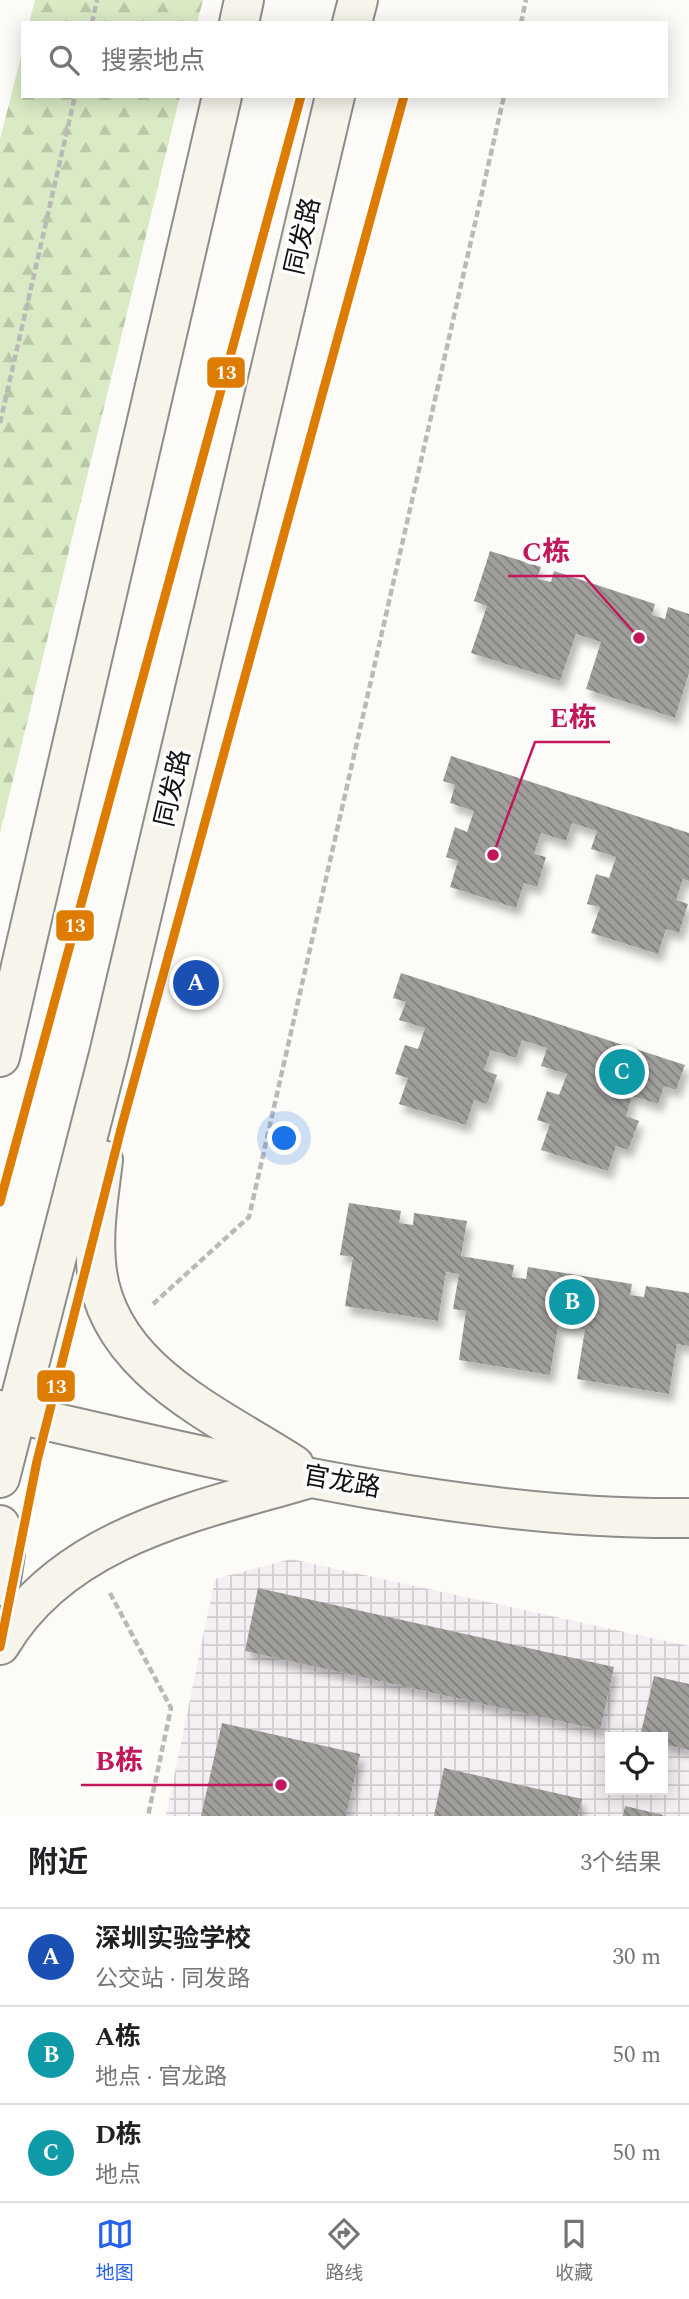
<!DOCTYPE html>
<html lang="zh">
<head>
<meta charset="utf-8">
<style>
  :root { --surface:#fff; --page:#f2f2f2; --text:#202124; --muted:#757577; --line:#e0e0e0; --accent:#2563eb }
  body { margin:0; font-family:Spectral,"Noto Sans SC",serif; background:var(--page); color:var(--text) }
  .controls { position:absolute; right:21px; bottom:21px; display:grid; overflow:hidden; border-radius:0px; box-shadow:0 4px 18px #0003 }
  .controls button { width:63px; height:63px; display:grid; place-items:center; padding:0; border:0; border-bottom:2px solid var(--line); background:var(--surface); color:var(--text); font:35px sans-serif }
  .you { position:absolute; left:285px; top:1139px; width:24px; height:24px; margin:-18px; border:5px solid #fff; border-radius:50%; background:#1a73e8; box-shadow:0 0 0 10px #1a73e833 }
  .badge { display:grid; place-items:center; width:46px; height:46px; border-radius:50%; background:var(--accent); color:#fff; font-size:23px; font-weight:700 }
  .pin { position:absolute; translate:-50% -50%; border:4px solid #fff; box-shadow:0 2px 7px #0006 }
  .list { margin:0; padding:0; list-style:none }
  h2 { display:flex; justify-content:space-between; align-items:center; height:91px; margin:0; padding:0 28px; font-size:30px }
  h2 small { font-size:23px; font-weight:400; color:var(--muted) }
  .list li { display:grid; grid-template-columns:46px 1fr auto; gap:21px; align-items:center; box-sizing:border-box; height:98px; padding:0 28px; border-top:2px solid var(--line) }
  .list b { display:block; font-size:26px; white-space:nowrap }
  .list p { margin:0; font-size:23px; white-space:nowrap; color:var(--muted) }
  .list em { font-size:23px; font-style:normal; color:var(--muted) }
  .icon { flex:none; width:38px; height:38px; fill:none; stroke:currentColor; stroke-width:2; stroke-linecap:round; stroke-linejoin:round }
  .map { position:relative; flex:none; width:689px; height:1816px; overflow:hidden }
  .search { position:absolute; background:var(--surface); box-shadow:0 4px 18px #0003; left:21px; right:21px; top:21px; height:77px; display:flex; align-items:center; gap:18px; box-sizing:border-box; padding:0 24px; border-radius:0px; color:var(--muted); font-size:26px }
  .sheet { height:385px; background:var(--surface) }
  nav { display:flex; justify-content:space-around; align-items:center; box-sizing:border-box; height:98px; border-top:2px solid var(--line); background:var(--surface); font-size:19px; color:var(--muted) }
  nav a { display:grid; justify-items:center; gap:4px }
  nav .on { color:var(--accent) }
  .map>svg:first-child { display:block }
  .industrial { fill:url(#industrial-grid); fill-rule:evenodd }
  .forest { fill:url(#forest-firs) }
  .building { fill:url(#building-back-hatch); filter:url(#shadow) }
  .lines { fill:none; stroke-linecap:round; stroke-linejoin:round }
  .secondary-casing { stroke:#8d8d8b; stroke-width:42 }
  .path { stroke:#b9b9b8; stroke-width:4.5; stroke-dasharray:7 3.5; stroke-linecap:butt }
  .secondary { stroke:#f6f4eb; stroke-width:38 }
  .metro-1-casing { stroke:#fff; stroke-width:14 }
  .metro-1 { stroke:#de7c00; stroke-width:9 }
  .labels { text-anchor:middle; stroke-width:7; stroke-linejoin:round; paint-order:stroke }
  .street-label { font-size:26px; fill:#111; stroke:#fff }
  .leader { fill:none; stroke:#c2185b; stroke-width:2.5 }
  .callout-dot { fill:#c2185b; stroke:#fff; stroke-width:2.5 }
  .callout-label { font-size:28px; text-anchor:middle; font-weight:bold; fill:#c2185b; stroke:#fff; stroke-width:7; stroke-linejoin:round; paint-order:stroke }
  .line-badge { stroke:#fff; stroke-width:2.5 }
  .badge-label { font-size:19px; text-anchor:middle; font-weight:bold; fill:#fff }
</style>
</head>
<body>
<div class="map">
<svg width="689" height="1816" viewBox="0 0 689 1816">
  <defs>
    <pattern id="industrial-grid" width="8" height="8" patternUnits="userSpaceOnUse" patternTransform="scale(1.75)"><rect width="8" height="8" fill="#f4eff3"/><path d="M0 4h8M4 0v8" fill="none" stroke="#d0cccf"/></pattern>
    <pattern id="forest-firs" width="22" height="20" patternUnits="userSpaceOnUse" patternTransform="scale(1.75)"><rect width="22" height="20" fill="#d9eac4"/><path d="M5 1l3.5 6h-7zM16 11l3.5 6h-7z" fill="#b9c8a7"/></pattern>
    <pattern id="building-back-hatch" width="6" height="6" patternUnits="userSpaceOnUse" patternTransform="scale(1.75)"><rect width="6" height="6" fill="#a19f9c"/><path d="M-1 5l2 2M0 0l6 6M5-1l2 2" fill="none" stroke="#82807e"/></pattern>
    <filter id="shadow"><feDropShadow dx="4.5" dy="8" stdDeviation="3.5" flood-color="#0004"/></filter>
  </defs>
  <rect width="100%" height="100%" fill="#fcfbf7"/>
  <path class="industrial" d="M291,1559L689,1646V1816H166L215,1579ZM610,1737H663V1790H610Z"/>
  <g class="forest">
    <path d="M35,0H203L197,23H29Z"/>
    <path d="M23,49V96H180L0,833V139Z"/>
  </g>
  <g class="building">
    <path d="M490,551L541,567L537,579L551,582L554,571L655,604L652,615L665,619L668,607L689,614V673L675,718L586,689L601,642L576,634L560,681L471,653L487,606L474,601Z"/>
    <path d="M451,756L689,833V881L683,879L676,900L688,904L679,933L666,929L658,954L591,933L600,907L587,904L596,874L609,878L616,857L591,849L597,831L572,823L566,841L541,833L534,854L546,857L537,887L524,883L516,908L450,887L458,861L446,857L455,827L467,832L474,811L450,803L455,785L443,781Z"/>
    <path d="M401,973L685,1065L676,1090L664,1086L658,1104L632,1096L626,1116L639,1121L628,1150L616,1146L608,1171L541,1150L550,1124L537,1120L547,1091L559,1095L567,1074L541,1066L547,1048L522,1040L516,1058L491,1050L484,1070L497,1075L487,1104L474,1100L466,1125L399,1104L408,1078L395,1074L405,1045L418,1049L425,1028L399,1020L406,1002L393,998Z"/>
    <path d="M349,1203L401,1211L399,1223L413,1225L414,1213L467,1221L461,1256L514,1265L512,1277L526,1279L528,1267L632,1284L630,1295L644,1297L646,1286L689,1293V1346L677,1344L669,1394L577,1379L585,1329L558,1326L550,1375L459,1360L466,1311L453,1309L459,1274L446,1272L438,1321L345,1306L353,1257L340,1255Z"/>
    <path d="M258,1588L614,1667L600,1730L245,1651Z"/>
    <path d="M654,1676L689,1684V1750L663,1744V1737H640Z"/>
    <path d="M222,1723L360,1754L346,1816H201Z"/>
    <path d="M444,1768L582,1799L578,1816H434Z"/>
    <path d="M625,1806L663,1815V1816H623Z"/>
  </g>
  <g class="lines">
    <defs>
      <g id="secondary">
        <path d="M239,23L244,0"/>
        <path d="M352,23L358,0"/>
        <path d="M0,1057L222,96"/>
        <path d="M103,1160C99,1194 93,1228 96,1262C103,1368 217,1415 294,1465"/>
        <path d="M0,1410C219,1460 465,1521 689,1518"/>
        <path d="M0,1478L109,1054L335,96"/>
        <path d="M0,1525L5,1554L0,1586"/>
        <path d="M0,1645C64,1536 198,1511 310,1478"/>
      </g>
    </defs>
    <use href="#secondary" class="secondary-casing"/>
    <g class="path">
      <path d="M92,23L97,0"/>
      <path d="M521,23L526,0"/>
      <path d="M0,423L75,96"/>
      <path d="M153,1304L249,1217L504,96"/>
      <path d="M110,1593L171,1708L148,1816"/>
    </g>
    <use href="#secondary" class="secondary"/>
    <defs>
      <g id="metro-1">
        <path d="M0,1202L301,96"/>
        <path d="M0,1647L37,1461L122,1125L404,96"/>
      </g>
    </defs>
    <use href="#metro-1" class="metro-1-casing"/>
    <use href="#metro-1" class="metro-1"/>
  </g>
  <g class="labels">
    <g class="street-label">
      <text transform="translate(302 236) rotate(-77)" y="9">同发路</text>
      <text transform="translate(172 788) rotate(-77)" y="9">同发路</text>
      <text transform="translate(342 1481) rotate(10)" y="9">官龙路</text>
    </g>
  </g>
  <path class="leader" d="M639 638L584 576H508M493 855L535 742H610M281 1785L157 1785H81"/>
  <g class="callout-dot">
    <circle cx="639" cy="638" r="7"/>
    <circle cx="493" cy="855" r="7"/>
    <circle cx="281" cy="1785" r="7"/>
  </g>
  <g class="callout-label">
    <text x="546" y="561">C栋</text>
    <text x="573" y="727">E栋</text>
    <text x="119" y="1770">B栋</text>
  </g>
  <g class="line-badge">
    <rect x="206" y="356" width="40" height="33" rx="7" fill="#de7c00"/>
    <rect x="55" y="909" width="40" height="33" rx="7" fill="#de7c00"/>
    <rect x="36" y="1369" width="40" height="34" rx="7" fill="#de7c00"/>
  </g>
  <g class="badge-label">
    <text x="226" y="379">13</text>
    <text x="75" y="932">13</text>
    <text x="56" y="1393">13</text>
  </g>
</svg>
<div class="controls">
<button><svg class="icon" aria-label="locate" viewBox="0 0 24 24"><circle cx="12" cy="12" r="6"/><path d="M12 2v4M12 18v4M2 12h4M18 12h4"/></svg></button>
</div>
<div class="you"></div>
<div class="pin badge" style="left:196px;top:983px;background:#1a4fb4">A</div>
<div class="pin badge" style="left:572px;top:1302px;background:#0f9aa8">B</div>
<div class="pin badge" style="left:622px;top:1072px;background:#0f9aa8">C</div>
<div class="search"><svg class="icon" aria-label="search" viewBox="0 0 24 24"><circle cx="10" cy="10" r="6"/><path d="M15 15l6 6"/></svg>搜索地点</div>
</div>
<section class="sheet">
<h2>附近<small>3个结果</small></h2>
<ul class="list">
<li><span class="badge" style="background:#1a4fb4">A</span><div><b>深圳实验学校</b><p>公交站 · 同发路</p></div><em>30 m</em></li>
<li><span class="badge" style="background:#0f9aa8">B</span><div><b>A栋</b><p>地点 · 官龙路</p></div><em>50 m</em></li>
<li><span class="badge" style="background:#0f9aa8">C</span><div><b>D栋</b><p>地点</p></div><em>50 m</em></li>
</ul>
</section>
<nav>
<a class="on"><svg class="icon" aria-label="map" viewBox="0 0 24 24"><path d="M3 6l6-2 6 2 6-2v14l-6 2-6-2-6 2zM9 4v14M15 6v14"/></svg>地图</a>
<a><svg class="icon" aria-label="directions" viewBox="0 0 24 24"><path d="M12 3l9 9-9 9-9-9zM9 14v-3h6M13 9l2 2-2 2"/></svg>路线</a>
<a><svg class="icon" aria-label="saved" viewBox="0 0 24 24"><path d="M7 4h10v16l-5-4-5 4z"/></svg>收藏</a>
</nav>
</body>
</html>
